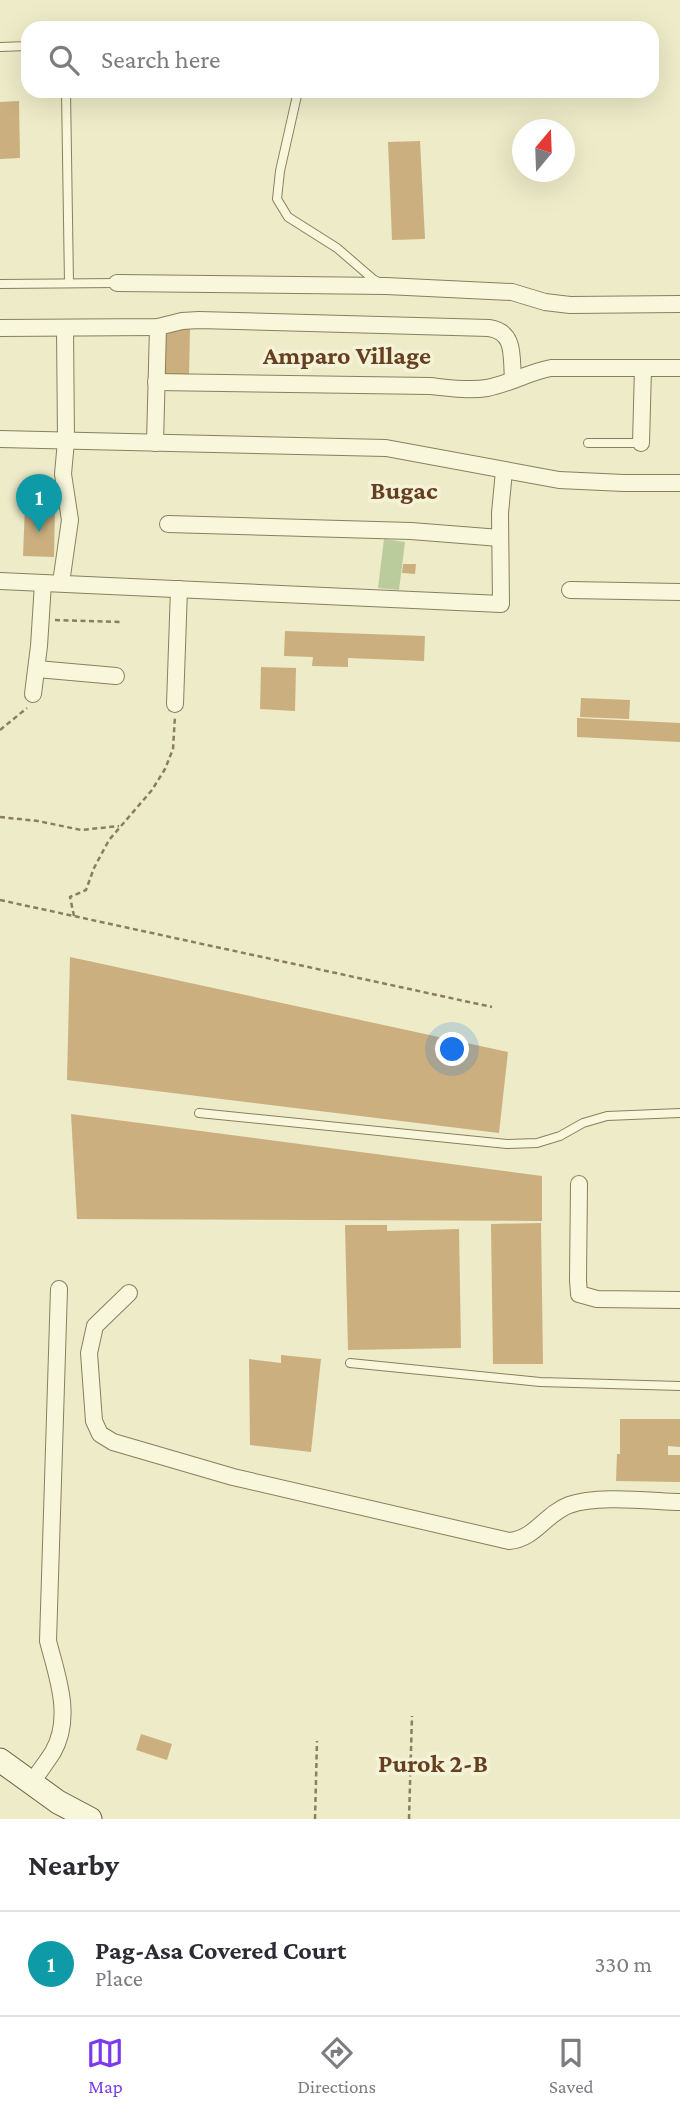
<!DOCTYPE html>
<html lang="en">
<head>
<meta charset="utf-8">
<style>
  :root { --surface:#fff; --page:#f7f7f7; --text:#2b2b33; --muted:#7c7c81; --line:#e1e1e2; --accent:#7c3aed }
  body { margin:0; font-family:"Crimson Pro",serif; background:var(--page); color:var(--text) }
  .compass { position:absolute; left:512px; top:119px; width:63px; height:63px; border-radius:50%; background:var(--surface); box-shadow:0 7px 28px #0002; rotate:19deg }
  .you { position:absolute; left:453px; top:1050px; width:24px; height:24px; margin:-18px; border:5px solid #fff; border-radius:50%; background:#1a73e8; box-shadow:0 0 0 10px #1a73e833 }
  .badge { display:grid; place-items:center; width:46px; height:46px; border-radius:50%; background:var(--accent); color:#fff; font-size:23px; font-weight:700 }
  .pin { position:absolute; translate:-50% -58px; filter:drop-shadow(0 2px 4px #0008) }
  .pin::after { content:''; position:absolute; top:37px; width:24px; height:21px; background:inherit; clip-path:polygon(0 0,100% 0,50% 100%) }
  .list { margin:0; padding:0; list-style:none }
  h2 { display:flex; justify-content:space-between; align-items:center; height:91px; margin:0; padding:0 28px; font-size:30px }
  h2 small { font-size:23px; font-weight:400; color:var(--muted) }
  .list li { display:grid; grid-template-columns:46px 1fr auto; gap:21px; align-items:center; box-sizing:border-box; height:105px; padding:0 28px; border-top:2px solid var(--line) }
  .list b { display:block; font-size:26px; white-space:nowrap }
  .list p { margin:0; font-size:23px; white-space:nowrap; color:var(--muted) }
  .list em { font-size:23px; font-style:normal; color:var(--muted) }
  .icon { flex:none; width:38px; height:38px; fill:none; stroke:currentColor; stroke-width:2; stroke-linecap:round; stroke-linejoin:round }
  .map { position:relative; flex:none; width:680px; height:1819px; overflow:hidden }
  .search { position:absolute; background:var(--surface); box-shadow:0 7px 28px #0002; left:21px; right:21px; top:21px; height:77px; display:flex; align-items:center; gap:18px; box-sizing:border-box; padding:0 24px; border-radius:21px; color:var(--muted); font-size:26px }
  .sheet { height:196px; background:var(--surface) }
  nav { display:flex; justify-content:space-around; align-items:center; box-sizing:border-box; height:98px; border-top:2px solid var(--line); background:var(--surface); font-size:19px; color:var(--muted) }
  nav a { display:grid; justify-items:center; gap:4px }
  nav .on { color:var(--accent) }
  .map>svg:first-child { display:block }
  .green { fill:#bbcc9c }
  .building { fill:#cbaf7f }
  .lines { fill:none; stroke-linecap:round; stroke-linejoin:round }
  .lane-casing { stroke:#897f5d; stroke-width:10 }
  .street-casing { stroke:#897f5d; stroke-width:18 }
  .secondary-casing { stroke:#6b6040; stroke-width:25 }
  .path { stroke:#897f5d; stroke-width:2.5; stroke-dasharray:5 3.5; stroke-linecap:butt }
  .lane { stroke:#f8f6db; stroke-width:8 }
  .street { stroke:#f8f6db; stroke-width:16 }
  .secondary { stroke:#f8f6db; stroke-width:23 }
  .labels { text-anchor:middle; stroke-width:7; stroke-linejoin:round; paint-order:stroke }
  .neighbourhood-label { font-size:26px; font-weight:bold; fill:#663f21; stroke:#f5f3d7 }
</style>
</head>
<body>
<div class="map">
<svg width="680" height="1819" viewBox="0 0 680 1819">
  <rect width="100%" height="100%" fill="#eeebc8"/>
  <path class="green" d="M384,539L405,542L399,590L378,588Z"/>
  <g class="building">
    <path d="M19,101L20,158L0,159V102Z"/>
    <path d="M420,141L425,239L392,240L388,142Z"/>
    <path d="M161,328L190,329L189,377L159,376Z"/>
    <path d="M25,506L55,507L54,557L23,556Z"/>
    <path d="M403,564H416L415,574L402,573Z"/>
    <path d="M285,631L425,636L424,661L348,658V667L312,666L313,657L284,656Z"/>
    <path d="M261,667L296,668L295,711L260,709Z"/>
    <path d="M581,698L630,700L629,719L580,717Z"/>
    <path d="M577,718L680,723V742L577,737Z"/>
    <path d="M70,957L508,1052L499,1133L67,1080Z"/>
    <path d="M71,1114L542,1176V1221L77,1219Z"/>
    <path d="M541,1223L543,1364H493L491,1224Z"/>
    <path d="M345,1225H387V1231L459,1229L461,1348L348,1350Z"/>
    <path d="M281,1355L321,1359L311,1452L250,1445L249,1359L281,1363Z"/>
    <path d="M620,1419H680V1447L668,1446V1455H680V1482L616,1481L617,1454H620Z"/>
    <path d="M141,1734L172,1744L167,1760L136,1750Z"/>
  </g>
  <g class="lines">
    <defs>
      <g id="lane">
        <path d="M0,47L28,46"/>
        <path d="M66,91L69,283"/>
        <path d="M298,91L280,171L277,199L288,217L337,248L373,279L380,283"/>
        <path d="M0,284L117,283"/>
        <path d="M588,443H641"/>
        <path d="M199,1113L507,1144L537,1143L560,1136L583,1123L607,1116L680,1113"/>
        <path d="M350,1363L540,1382L680,1386"/>
      </g>
      <g id="street">
        <path d="M117,283L386,286L512,292L545,302L570,305L680,304"/>
        <path d="M0,328L158,327L182,321L199,320L489,328C516,332 511,357 513,379"/>
        <path d="M156,382L430,386C449,388 469,391 487,388C509,384 529,372 551,368H680"/>
        <path d="M0,439L386,448L559,480L624,483H680"/>
        <path d="M155,443L158,327"/>
        <path d="M641,443L643,368"/>
        <path d="M168,524L411,531L500,538"/>
        <path d="M0,581L501,604L500,513L504,471"/>
        <path d="M61,583L70,520L63,474L66,441L65,328"/>
        <path d="M570,590L680,592"/>
        <path d="M37,669L116,676"/>
        <path d="M33,694L39,646L43,583"/>
        <path d="M175,704L179,589"/>
        <path d="M579,1184L578,1280L579,1294L597,1299L680,1300"/>
        <path d="M129,1293L95,1326L89,1353L94,1421L100,1434L113,1442L233,1477L509,1541C535,1539 545,1514 569,1505C597,1495 649,1501 680,1502"/>
        <path d="M31,1784C38,1773 46,1763 53,1752C73,1717 57,1676 48,1641L59,1289"/>
      </g>
      <path id="secondary" d="M0,1760L58,1802L90,1819"/>
    </defs>
    <use href="#lane" class="lane-casing"/>
    <use href="#street" class="street-casing"/>
    <use href="#secondary" class="secondary-casing"/>
    <g class="path">
      <path d="M55,620L123,622"/>
      <path d="M0,730L27,708"/>
      <path d="M0,817L38,821L81,830L119,826"/>
      <path d="M0,900L492,1007"/>
      <path d="M74,916L70,897L86,890L94,868L109,840L152,790L165,769L173,749L175,716"/>
      <path d="M315,1819L317,1741"/>
      <path d="M409,1819L412,1716"/>
    </g>
    <use href="#lane" class="lane"/>
    <use href="#street" class="street"/>
    <use href="#secondary" class="secondary"/>
  </g>
  <g class="labels">
    <g class="neighbourhood-label">
      <text x="347" y="364">Amparo Village</text>
      <text x="404" y="499">Bugac</text>
      <text x="433" y="1772">Purok 2-B</text>
    </g>
  </g>
</svg>
<svg class="compass" viewBox="-18 -18 36 36"><path d="M0-13l5 13h-10z" fill="#e53935"/><path d="M0 13l5-13h-10z" fill="#7c7c81"/></svg>
<div class="you"></div>
<div class="pin badge" style="left:39px;top:532px;background:#0f9aa8">1</div>
<div class="search"><svg class="icon" aria-label="search" viewBox="0 0 24 24"><circle cx="10" cy="10" r="6"/><path d="M15 15l6 6"/></svg>Search here</div>
</div>
<section class="sheet">
<h2>Nearby<small></small></h2>
<ul class="list">
<li><span class="badge" style="background:#0f9aa8">1</span><div><b>Pag-Asa Covered Court</b><p>Place</p></div><em>330 m</em></li>
</ul>
</section>
<nav>
<a class="on"><svg class="icon" aria-label="map" viewBox="0 0 24 24"><path d="M3 6l6-2 6 2 6-2v14l-6 2-6-2-6 2zM9 4v14M15 6v14"/></svg>Map</a>
<a><svg class="icon" aria-label="directions" viewBox="0 0 24 24"><path d="M12 3l9 9-9 9-9-9zM9 14v-3h6M13 9l2 2-2 2"/></svg>Directions</a>
<a><svg class="icon" aria-label="saved" viewBox="0 0 24 24"><path d="M7 4h10v16l-5-4-5 4z"/></svg>Saved</a>
</nav>
</body>
</html>
